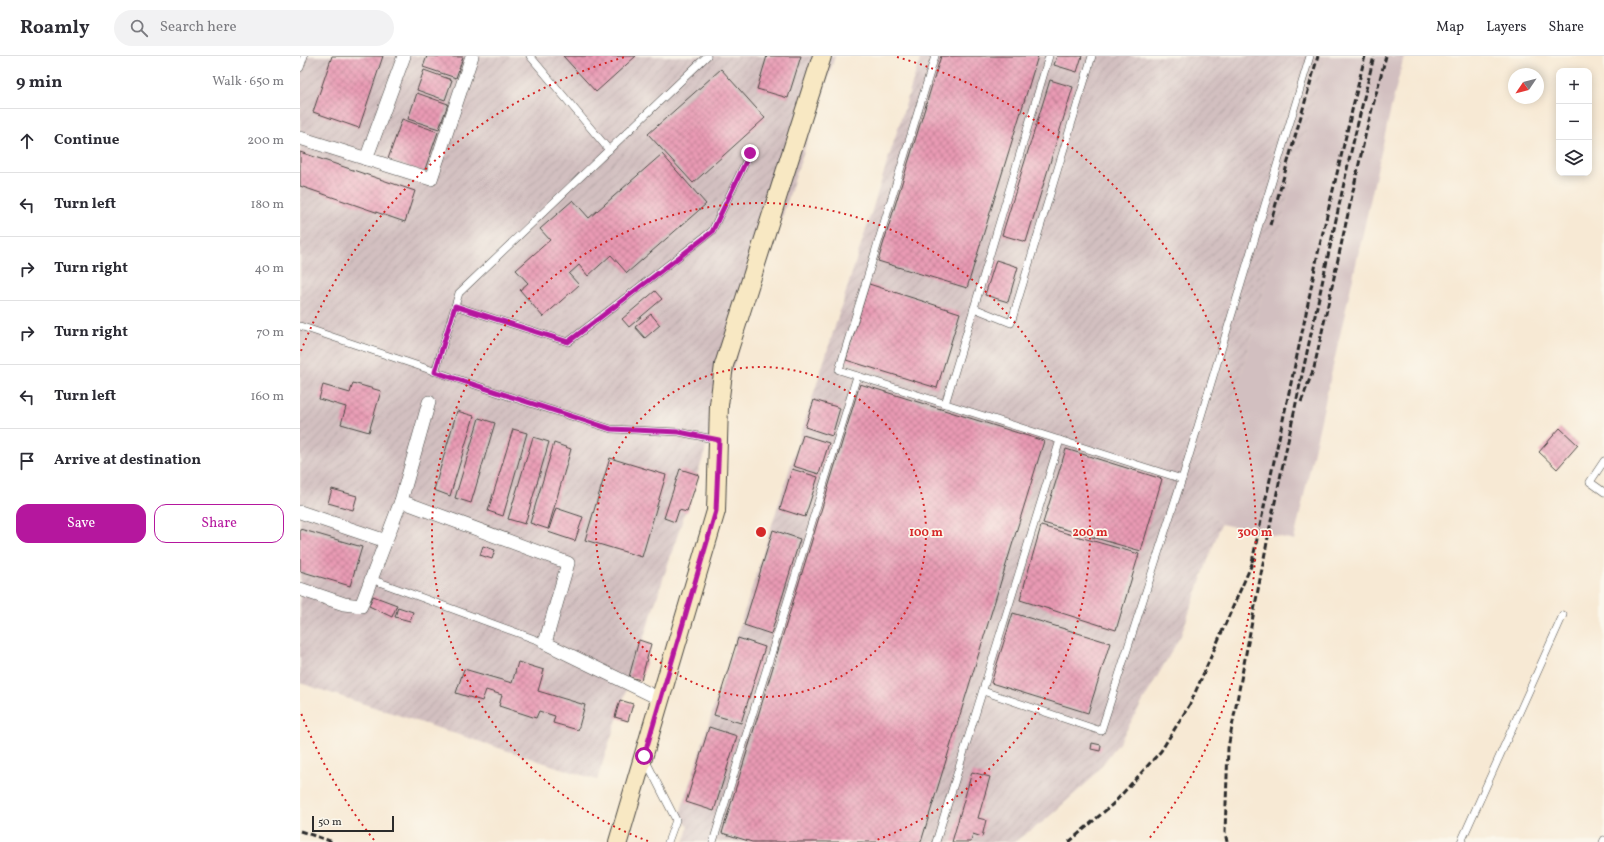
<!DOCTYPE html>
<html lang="en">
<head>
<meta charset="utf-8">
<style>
  :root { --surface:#fff; --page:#f2f2f3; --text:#2b2b33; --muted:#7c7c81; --line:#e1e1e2; --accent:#b5179e }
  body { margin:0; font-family:Vollkorn,serif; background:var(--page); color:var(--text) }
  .controls { position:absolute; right:12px; top:12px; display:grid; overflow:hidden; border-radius:8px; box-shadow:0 2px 10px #0003 }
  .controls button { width:36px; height:36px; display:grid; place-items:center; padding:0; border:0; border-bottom:1px solid var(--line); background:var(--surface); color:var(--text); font:20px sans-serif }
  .compass { position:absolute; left:1208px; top:12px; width:36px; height:36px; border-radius:50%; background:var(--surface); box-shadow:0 2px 10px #0003; rotate:235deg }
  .scale { position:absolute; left:12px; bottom:10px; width:82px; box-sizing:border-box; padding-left:4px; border:2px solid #2b2b2b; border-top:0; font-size:11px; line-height:14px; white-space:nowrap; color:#2b2b2b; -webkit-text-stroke:3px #fbf7ec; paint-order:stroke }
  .stop { position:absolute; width:12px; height:12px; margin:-9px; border:3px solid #b5179e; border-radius:50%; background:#fff }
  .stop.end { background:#b5179e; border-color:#fff; box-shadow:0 1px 4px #0008 }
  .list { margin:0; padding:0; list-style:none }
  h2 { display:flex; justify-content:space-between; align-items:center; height:52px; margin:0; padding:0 16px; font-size:17px }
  h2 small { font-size:13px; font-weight:400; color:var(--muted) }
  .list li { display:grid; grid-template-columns:26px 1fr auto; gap:12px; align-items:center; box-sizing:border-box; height:64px; padding:0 16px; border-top:1px solid var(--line) }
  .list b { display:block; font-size:15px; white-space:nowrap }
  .list em { font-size:13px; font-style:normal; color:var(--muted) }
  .actions { display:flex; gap:8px; padding:12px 16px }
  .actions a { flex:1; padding:9px 0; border:1px solid var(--accent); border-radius:12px; text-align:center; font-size:14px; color:var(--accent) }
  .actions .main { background:var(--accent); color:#fff }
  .icon { flex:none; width:22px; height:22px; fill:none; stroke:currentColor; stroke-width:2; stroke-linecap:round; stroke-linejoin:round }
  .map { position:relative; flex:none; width:1304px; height:786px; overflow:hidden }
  header { display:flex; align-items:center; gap:24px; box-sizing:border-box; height:56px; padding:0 20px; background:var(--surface); border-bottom:1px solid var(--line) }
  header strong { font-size:19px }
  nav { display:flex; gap:22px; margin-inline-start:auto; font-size:14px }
  .search { width:280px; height:36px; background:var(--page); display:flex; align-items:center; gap:10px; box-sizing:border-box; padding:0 14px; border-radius:22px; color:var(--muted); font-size:15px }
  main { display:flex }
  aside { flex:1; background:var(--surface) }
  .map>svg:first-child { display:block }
  .industrial { fill:url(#industrial-furrows) }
  .railway { fill:#d2bfc0 }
  .building { fill:url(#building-cross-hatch) }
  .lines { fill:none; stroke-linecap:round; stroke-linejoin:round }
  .lane-casing { stroke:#4a4844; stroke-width:8 }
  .street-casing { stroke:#4a4844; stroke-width:14 }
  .secondary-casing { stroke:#4a4844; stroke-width:20 }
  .lane { stroke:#fff; stroke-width:7 }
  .street { stroke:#fff; stroke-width:13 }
  .secondary { stroke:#f8e8c3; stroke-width:18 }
  .rail { stroke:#2b2b2b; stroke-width:3; stroke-dasharray:6 3; stroke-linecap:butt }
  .route { stroke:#b5179e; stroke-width:5 }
  .ring { fill:none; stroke:#d62828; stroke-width:2; stroke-dasharray:2 4 }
  .centre { fill:#d62828; stroke:#fbf7ec; stroke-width:2 }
  .ring-label { font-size:12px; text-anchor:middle; font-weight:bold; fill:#d62828; stroke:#fbf7ec; stroke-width:3.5; stroke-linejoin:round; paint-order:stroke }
</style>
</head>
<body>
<header>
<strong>Roamly</strong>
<div class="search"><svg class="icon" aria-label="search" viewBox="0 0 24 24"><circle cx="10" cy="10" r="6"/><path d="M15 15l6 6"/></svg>Search here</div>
<nav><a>Map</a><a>Layers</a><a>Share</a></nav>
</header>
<main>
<aside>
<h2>9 min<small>Walk · 650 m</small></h2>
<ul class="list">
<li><svg class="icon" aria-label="ahead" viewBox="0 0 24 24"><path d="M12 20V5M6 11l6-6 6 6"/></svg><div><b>Continue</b></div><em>200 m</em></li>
<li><svg class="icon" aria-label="left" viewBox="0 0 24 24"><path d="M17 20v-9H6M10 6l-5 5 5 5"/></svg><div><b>Turn left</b></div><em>180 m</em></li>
<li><svg class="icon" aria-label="right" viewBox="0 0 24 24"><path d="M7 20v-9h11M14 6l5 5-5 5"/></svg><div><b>Turn right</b></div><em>40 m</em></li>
<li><svg class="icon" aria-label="right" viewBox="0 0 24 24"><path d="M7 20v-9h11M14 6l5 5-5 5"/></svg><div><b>Turn right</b></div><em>70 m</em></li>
<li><svg class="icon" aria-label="left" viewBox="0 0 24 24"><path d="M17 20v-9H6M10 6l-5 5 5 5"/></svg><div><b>Turn left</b></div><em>160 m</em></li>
<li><svg class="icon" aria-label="arrive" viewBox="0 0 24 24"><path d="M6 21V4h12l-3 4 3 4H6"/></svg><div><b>Arrive at destination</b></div></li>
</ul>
<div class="actions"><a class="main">Save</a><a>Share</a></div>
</aside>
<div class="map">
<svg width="1304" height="786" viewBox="0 0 1304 786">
  <defs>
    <pattern id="industrial-furrows" width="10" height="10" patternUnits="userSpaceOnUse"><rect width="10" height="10" fill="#d2bfc0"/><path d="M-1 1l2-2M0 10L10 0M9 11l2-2" fill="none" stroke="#b4a4a5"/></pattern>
    <pattern id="building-cross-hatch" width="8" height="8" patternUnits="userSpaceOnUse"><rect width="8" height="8" fill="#e99ab4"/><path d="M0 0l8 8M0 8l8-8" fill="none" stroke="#bd7e93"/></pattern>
  </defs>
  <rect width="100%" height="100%" fill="#fbf7ec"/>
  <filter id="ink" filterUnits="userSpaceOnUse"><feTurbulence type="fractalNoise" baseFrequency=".025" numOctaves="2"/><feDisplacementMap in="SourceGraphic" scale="8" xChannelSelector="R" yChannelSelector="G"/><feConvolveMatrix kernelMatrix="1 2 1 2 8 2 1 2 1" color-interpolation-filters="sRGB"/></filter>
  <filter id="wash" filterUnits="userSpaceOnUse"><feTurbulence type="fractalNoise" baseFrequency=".012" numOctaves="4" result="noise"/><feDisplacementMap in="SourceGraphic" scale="16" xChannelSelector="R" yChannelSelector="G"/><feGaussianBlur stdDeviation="0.9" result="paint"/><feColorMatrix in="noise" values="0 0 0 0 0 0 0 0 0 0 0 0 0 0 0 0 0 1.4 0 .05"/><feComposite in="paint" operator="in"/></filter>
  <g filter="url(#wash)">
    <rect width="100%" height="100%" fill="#f7e9d4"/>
    <g class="industrial">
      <path d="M0,0H535L297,724L0,627Z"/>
      <path d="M621,0H1026L906,452L921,468L881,579L819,687L790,724L744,765L714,786H384L388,771L380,758Z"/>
    </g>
    <path class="railway" d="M1026,0H1104L1091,52L994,484L921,468L906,452Z"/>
    <g id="blocks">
      <g class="building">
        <path d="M32,0H83L59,72L13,56Z"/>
        <path d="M127,0L163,1L156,22L123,11Z"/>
        <path d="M263,0H336L296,36Z"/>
        <path d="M467,0H501L488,42L457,33Z"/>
        <path d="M641,0H738L667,232L578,205Z"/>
        <path d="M757,0H782L777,16L754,9Z"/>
        <path d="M421,13L465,62L393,127L348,78Z"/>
        <path d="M124,14L152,24L145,44L117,34Z"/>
        <path d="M750,24L773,31L726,186L702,179Z"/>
        <path d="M117,37L148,48L139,73L108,63Z"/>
        <path d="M102,63L138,76L124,116L88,103Z"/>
        <path d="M0,96L115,135L105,166L0,130Z"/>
        <path d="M362,98L406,148L327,217L311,199L288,220L279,209L269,218L279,229L243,261L220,234L228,227L216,214L250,184L240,173L273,144L289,162Z"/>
        <path d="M696,204L718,211L708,246L685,239Z"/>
        <path d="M569,228L660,257L637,332L546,304Z"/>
        <path d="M355,235L362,243L329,271L322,263Z"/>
        <path d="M351,258L360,269L345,282L335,271Z"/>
        <path d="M53,327L81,335L69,376L41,368L46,351L19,343L23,329L50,337Z"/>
        <path d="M560,328L744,385L621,786H452L422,777Z"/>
        <path d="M514,344L540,352L532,380L505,371Z"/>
        <path d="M157,355L174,360L150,440L134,434Z"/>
        <path d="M179,362L195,367L171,447L155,442Z"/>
        <path d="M1260,372L1278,389L1257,413L1239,396Z"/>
        <path d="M213,373L227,377L203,460L188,455Z"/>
        <path d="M503,379L529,387L519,418L493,410Z"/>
        <path d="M233,381L249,386L225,468L208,463Z"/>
        <path d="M254,387L271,393L248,473L230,467Z"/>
        <path d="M766,393L862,423L841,495L743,467Z"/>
        <path d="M310,402L366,419L342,501L285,484Z"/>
        <path d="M380,413L399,419L387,456L379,454L375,466L364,462Z"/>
        <path d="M492,413L518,421L505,461L480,453Z"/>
        <path d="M32,433L57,440L53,454L28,447Z"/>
        <path d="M256,452L283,461L275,485L248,476Z"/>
        <path d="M741,470L839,498L816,574L720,544Z"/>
        <path d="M0,473L62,491L50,530L0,515Z"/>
        <path d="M473,474L500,483L471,578L444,569Z"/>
        <path d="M183,490L195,494L192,503L180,499Z"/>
        <path d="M73,540L97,549L92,561L69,550Z"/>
        <path d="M98,551L113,556L110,565L95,561Z"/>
        <path d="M713,557L810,587L788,657L691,627Z"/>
        <path d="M438,582L465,591L441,667L414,659Z"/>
        <path d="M339,584L351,588L341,624L329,621Z"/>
        <path d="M218,606L244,614L238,635L285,649L278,674L253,667L255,660L239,655L236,662L199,650L202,639L186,634L182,645L156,637L164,613L212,627Z"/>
        <path d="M320,644L333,648L328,665L315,661Z"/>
        <path d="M409,671L437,680L414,755L386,746Z"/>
        <path d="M792,687L801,689L800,695L791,693Z"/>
        <path d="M672,716L690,721L678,762L686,764L682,781L673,778L671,786H652Z"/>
      </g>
    </g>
  </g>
  <g filter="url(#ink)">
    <use href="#blocks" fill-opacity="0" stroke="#4a4844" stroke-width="1"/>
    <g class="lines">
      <defs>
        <g id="lane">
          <path d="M230,0L309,94"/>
          <path d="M635,0L539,314L882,423"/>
          <path d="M749,0L674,252L711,267L792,0"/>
          <path d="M0,12L4,0"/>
          <path d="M155,250L268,286L412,175L450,97"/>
          <path d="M0,270L205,339L311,373L379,376L418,384"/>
          <path d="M135,316L159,237L407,0"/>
          <path d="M645,348L674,252"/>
          <path d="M1304,405L1290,426L1304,436"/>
          <path d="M71,523L245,587"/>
          <path d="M683,635L801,675L882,423L1010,0"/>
          <path d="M345,703L376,764L368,786"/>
          <path d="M413,786L557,320"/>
          <path d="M636,786L760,384"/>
          <path d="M1161,786L1263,559"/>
          <path d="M1303,786L1304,784"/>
        </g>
        <g id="street">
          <path d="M0,82L131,123L172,0"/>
          <path d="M66,103L104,0"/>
          <path d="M129,346L101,445L268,507L245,587L360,643"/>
          <path d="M0,456L86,485"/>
          <path d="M0,533L44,548L61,550L101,445"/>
        </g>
        <path id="secondary" d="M318,786L416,455L419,349L424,309L522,0"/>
      </defs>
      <use href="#lane" class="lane-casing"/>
      <use href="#street" class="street-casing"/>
      <use href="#secondary" class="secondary-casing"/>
      <use href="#lane" class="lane"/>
      <use href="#street" class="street"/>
      <use href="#secondary" class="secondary"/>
      <g class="rail">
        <path d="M970,169L1018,0"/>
        <path d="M1001,346L1014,312L1066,76L1086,0"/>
        <path d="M952,506L1003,272L1018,197L1065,0"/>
        <path d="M0,775L33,786"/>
        <path d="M769,786L813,748L861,695L890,648L955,501"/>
        <path d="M927,786L925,776L928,692L972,460L1002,319L1049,104L1074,0"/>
      </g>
    </g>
  </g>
  <g class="lines" filter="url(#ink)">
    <path class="route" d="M344,700L416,455L419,384L379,376L311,373L135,316L155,250L268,286L412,176L450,97"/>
  </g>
  <g class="ring">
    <circle cx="461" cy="476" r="165"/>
    <path d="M348 785A329 329 0 1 1 574 785"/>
    <path d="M74 784A494 494 0 0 1 1 657M1 295A494 494 0 0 1 325 1M597 1A494 494 0 0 1 848 784"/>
  </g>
  <circle cx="461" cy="476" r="6" class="centre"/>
  <g class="ring-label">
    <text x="626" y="480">100 m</text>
    <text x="790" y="480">200 m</text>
    <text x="955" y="480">300 m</text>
  </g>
</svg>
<div class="controls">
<button>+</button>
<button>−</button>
<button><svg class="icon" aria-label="layers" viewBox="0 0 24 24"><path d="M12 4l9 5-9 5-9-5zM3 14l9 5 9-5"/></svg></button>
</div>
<svg class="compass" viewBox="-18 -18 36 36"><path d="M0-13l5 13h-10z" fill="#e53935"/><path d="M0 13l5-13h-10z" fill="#7c7c81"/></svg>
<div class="scale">50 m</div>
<div class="stop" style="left:344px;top:700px"></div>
<div class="stop end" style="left:450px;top:97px"></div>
</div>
</main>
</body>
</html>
